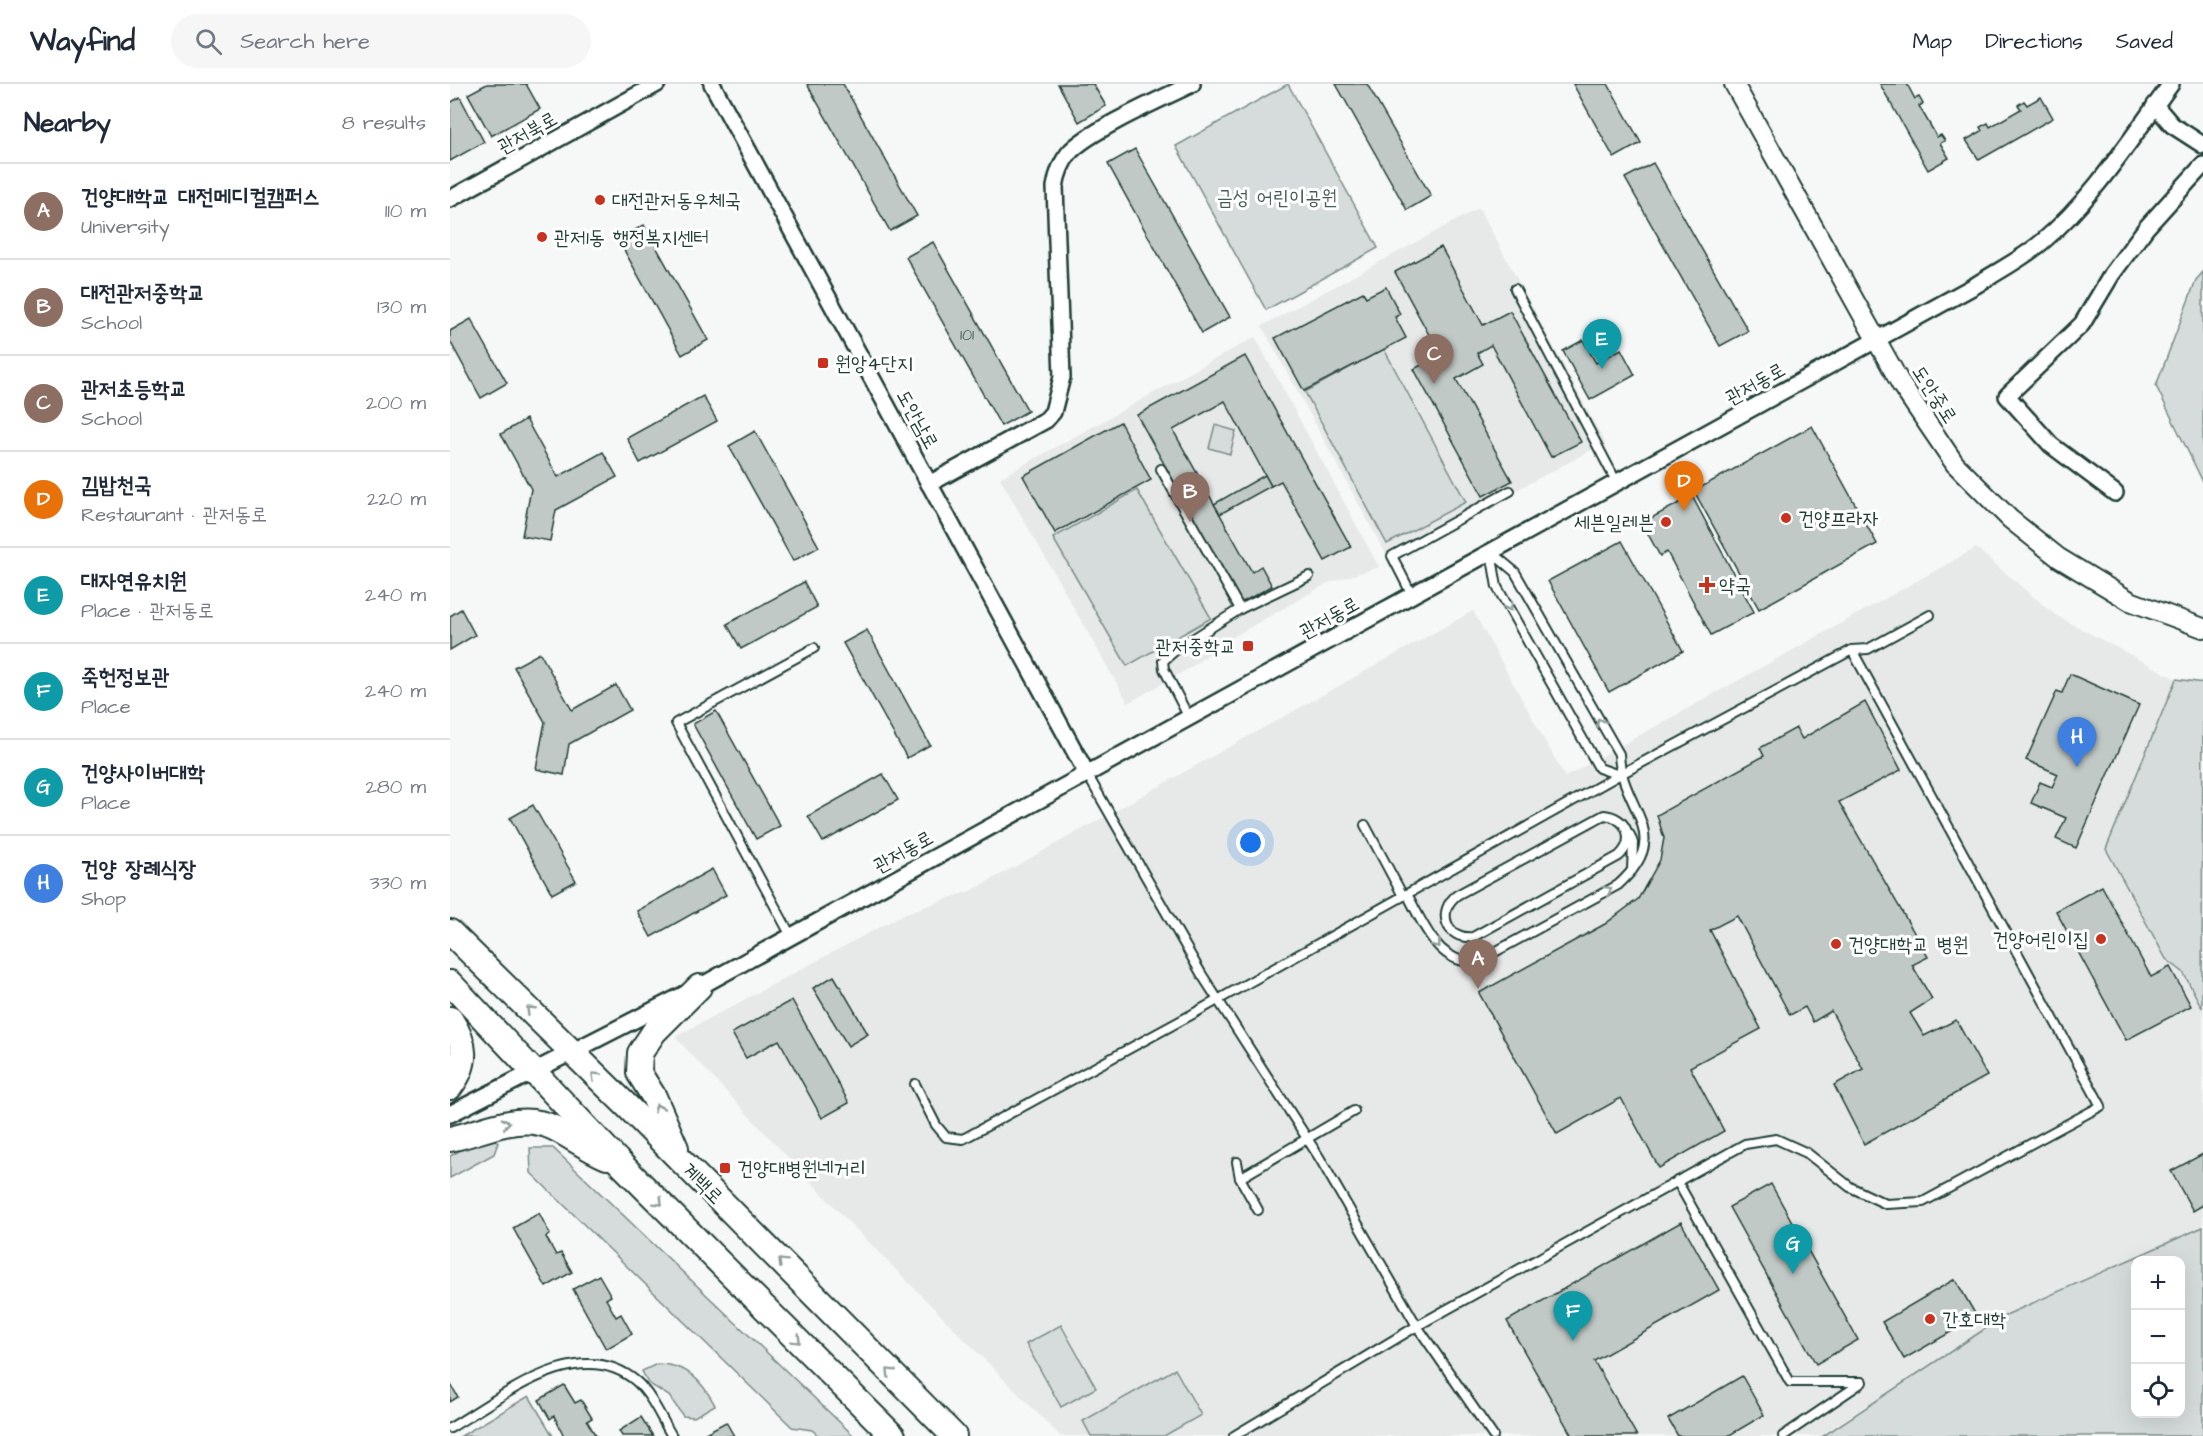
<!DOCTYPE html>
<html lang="en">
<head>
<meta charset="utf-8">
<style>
  :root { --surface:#fff; --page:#f6f6f7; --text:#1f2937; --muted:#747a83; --line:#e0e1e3; --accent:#b45309 }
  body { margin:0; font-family:"Architects Daughter","Poor Story",sans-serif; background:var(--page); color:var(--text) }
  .controls { position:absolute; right:18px; bottom:18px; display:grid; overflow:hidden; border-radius:12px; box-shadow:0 6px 24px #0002 }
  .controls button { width:54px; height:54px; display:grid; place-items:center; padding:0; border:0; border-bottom:2px solid var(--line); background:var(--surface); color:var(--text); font:30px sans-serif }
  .you { position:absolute; left:801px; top:759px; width:21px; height:21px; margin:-15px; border:4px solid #fff; border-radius:50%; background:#1a73e8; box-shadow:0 0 0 9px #1a73e833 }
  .badge { display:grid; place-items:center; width:39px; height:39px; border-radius:50%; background:var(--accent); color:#fff; font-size:20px; font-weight:700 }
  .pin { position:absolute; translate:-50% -50px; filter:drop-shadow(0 2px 3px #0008) }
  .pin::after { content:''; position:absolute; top:32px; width:21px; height:18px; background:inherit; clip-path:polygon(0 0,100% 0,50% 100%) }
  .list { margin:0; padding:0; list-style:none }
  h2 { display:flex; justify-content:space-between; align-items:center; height:78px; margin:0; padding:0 24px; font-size:26px }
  h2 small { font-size:20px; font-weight:400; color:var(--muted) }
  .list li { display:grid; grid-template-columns:39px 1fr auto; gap:18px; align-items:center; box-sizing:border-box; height:96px; padding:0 24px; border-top:2px solid var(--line) }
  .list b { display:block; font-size:22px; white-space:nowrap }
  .list p { margin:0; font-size:20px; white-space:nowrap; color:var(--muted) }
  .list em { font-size:20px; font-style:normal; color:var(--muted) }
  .icon { flex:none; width:33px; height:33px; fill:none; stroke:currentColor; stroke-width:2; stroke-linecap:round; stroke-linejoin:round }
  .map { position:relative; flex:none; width:1753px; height:1352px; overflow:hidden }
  header { display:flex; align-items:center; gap:36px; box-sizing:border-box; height:84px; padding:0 30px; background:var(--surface); border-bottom:2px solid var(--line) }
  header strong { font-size:28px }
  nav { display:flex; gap:33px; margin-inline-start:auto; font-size:21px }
  .search { width:420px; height:54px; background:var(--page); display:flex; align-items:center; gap:15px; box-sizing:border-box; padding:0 21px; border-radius:33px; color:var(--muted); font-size:22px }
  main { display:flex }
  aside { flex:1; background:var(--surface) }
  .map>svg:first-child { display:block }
  .built { fill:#e6e9e8 }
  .green { fill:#d6dcdb; stroke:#7a8c88; stroke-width:1.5; fill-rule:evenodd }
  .building { fill:#c0c9c6; stroke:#1f3d34; stroke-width:1.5 }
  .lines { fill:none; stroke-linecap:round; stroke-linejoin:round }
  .service-casing { stroke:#1f3d34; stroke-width:12 }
  .minor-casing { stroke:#1f3d34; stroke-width:20 }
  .tertiary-casing { stroke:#1f3d34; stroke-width:22 }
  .primary-casing { stroke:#1f3d34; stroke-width:28 }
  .service { stroke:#fff; stroke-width:8 }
  .minor { stroke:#fff; stroke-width:15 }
  .tertiary { stroke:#fff; stroke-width:18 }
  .primary { stroke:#fff; stroke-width:24 }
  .oneway { stroke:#8f9e9a }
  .poi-dot { fill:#c8321e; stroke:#fff; stroke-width:2 }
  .labels { text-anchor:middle; stroke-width:6; stroke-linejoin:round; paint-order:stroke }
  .number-label { font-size:16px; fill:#476058 }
  .street-label { font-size:20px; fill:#1f3d34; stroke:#fff }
  .park-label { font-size:20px; fill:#445d55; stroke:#fff }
  .poi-label { font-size:20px; fill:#1f3d34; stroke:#fff; text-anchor:start }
</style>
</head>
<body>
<header>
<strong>Wayfind</strong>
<div class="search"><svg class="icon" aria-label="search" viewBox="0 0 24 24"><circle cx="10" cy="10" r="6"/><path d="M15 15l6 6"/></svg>Search here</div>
<nav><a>Map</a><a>Directions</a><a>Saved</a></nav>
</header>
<main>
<aside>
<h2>Nearby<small>8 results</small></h2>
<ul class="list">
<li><span class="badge" style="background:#8d6e63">A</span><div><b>건양대학교 대전메디컬캠퍼스</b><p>University</p></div><em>110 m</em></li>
<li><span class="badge" style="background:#8d6e63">B</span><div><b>대전관저중학교</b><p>School</p></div><em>130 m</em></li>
<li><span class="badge" style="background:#8d6e63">C</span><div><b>관저초등학교</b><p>School</p></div><em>200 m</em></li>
<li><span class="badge" style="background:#e8710a">D</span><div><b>김밥천국</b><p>Restaurant · 관저동로</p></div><em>220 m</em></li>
<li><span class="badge" style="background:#0f9aa8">E</span><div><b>대자연유치원</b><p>Place · 관저동로</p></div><em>240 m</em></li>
<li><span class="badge" style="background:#0f9aa8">F</span><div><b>죽헌정보관</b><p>Place</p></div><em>240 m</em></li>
<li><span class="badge" style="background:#0f9aa8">G</span><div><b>건양사이버대학</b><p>Place</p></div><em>280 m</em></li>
<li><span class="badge" style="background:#3f7fe0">H</span><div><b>건양 장례식장</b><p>Shop</p></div><em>330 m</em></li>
</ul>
</aside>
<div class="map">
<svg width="1753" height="1352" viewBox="0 0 1753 1352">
  <rect width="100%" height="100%" fill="#f6f7f7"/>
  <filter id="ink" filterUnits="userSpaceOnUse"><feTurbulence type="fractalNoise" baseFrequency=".0167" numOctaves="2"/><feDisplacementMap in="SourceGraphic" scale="12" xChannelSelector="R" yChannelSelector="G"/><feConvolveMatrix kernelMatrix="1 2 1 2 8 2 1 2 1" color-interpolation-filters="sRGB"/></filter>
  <g filter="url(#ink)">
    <g class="built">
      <path d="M1029,124L1155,359L938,474L812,242Z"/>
      <path d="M805,253L929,483L878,499L776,557L740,584L678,619L550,394Z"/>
      <path d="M1526,464L1605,531L1726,595L1656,765L1716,874L1733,888L1753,923V1143L1556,1231L1370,1352H610L395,1134L225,953L456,829L523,806L1023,527L1115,693Z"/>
    </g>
    <g class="green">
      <path d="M838,0L928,164L816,226L726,62Z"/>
      <path d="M1753,188V398L1706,302L1746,196Z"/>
      <path d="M934,265L1016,418L937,460L855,308Z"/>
      <path d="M765,341L786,347L780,370L759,364Z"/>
      <path d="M687,406L761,534L677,582L603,454Z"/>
      <path d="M1726,595L1753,599L1752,924L1733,888L1716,875L1656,765Z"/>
      <path d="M41,1050L48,1059L44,1070L0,1094V1072Z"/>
      <path d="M80,1064H103L404,1352H369L362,1346L342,1343L81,1089Z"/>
      <path d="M1753,1143V1352H1373L1556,1231ZM1686,1176H1730V1330H1686Z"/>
      <path d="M611,1241L646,1304L611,1323L576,1260Z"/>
      <path d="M207,1280C237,1280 251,1296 265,1321L244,1333L233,1332L219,1312L198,1299L192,1287Z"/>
      <path d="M725,1285L751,1331L714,1352H641L633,1337Z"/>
      <path d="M79,1312L103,1352H11Z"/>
    </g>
    <g class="building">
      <path d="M37,0H76L90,25L41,52L18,10Z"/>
      <path d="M357,0H393L467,132L440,147Z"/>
      <path d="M608,0H643L656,22L629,38Z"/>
      <path d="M886,0H917L981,112L957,126Z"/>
      <path d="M1123,0H1158L1191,59L1164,74Z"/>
      <path d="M1430,0H1457L1465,15L1469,13L1473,20L1469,22L1487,53L1491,51L1495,57L1490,59L1499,74L1478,86Z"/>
      <path d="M10,13L34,58L0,77V19Z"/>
      <path d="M1591,13L1603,34L1529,76L1516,56L1532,47L1530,43L1538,39L1540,43L1571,25L1568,21L1574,17L1577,21Z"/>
      <path d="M685,65L780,233L752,249L658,80Z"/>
      <path d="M1203,79L1298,247L1270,262L1175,94Z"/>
      <path d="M194,141L258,256L232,271L168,155Z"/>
      <path d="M483,158L578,327L551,342L456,173Z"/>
      <path d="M991,163L1033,241L1060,227L1131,358L1101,373L1041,261L1027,269L1033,280L1006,295L1062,397L1033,412L964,285L990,271L945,188Z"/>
      <path d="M936,203L950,230L945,233L956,254L854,307L825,254L913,208L916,213Z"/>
      <path d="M21,235L57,299L31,314L0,257V247Z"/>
      <path d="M1133,256L1146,279L1171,265L1185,291L1140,316L1113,267Z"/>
      <path d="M795,272L901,463L875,477L831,397L821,402L775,317L723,346L802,488L811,482L822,502L791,519L687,331Z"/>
      <path d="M253,312L267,337L190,379L177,354Z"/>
      <path d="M76,335L108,393L153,368L167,393L106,426L100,457L72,452L81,405L51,350Z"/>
      <path d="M670,338L701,396L605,449L573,392Z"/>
      <path d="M1362,342L1427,460L1309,525L1244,407Z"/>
      <path d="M305,347L369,463L343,477L279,362Z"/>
      <path d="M815,391L821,402L770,430L764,420Z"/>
      <path d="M1242,412L1304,528L1261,551L1217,468L1210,472L1192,439Z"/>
      <path d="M1172,457L1233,567L1159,608L1098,497Z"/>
      <path d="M354,498L367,523L291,565L277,540Z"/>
      <path d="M11,525L25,551L0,566V532Z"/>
      <path d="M417,546L480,661L457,674L393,559Z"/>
      <path d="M90,569L122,626L166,601L180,626L119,660L114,691L86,685L95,638L64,583Z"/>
      <path d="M1620,590L1689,621L1626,764L1606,755L1616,734L1581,719L1590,698L1602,703L1608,690L1576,676L1607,607L1612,609Z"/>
      <path d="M1415,618L1451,686L1389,718L1478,873L1462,881L1482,915L1460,929L1474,952L1506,936L1537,992L1414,1060L1384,1001L1413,985L1381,927L1363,938L1355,923L1340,931L1287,832L1260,846L1311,945L1240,983L1274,1047L1209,1084L1171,1014L1107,1050L1029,909L1155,840L1188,815L1210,776L1214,754L1207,731L1314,672L1310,664L1346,644L1352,655Z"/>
      <path d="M266,627L330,742L306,755L243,640Z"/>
      <path d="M433,690L448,716L373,758L358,732Z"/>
      <path d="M83,721L126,797L102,810L60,734Z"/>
      <path d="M262,785L276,811L201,853L187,827Z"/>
      <path d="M1652,802L1701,893L1720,883L1741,922L1676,956L1606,827Z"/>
      <path d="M384,892L418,950L398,962L363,904Z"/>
      <path d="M342,916L399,1019L372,1034L329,956L296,974L282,949Z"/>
      <path d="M1753,1070V1121L1743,1127L1721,1087Z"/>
      <path d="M1321,1100L1408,1256L1366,1280L1279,1123Z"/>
      <path d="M89,1129L100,1150L96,1153L106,1171L111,1169L122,1188L96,1203L63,1144Z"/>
      <path d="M1231,1138L1269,1206L1144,1277L1187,1352H1122L1057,1237Z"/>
      <path d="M149,1191L161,1212L156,1215L166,1233L171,1230L182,1250L156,1265L123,1205Z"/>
      <path d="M1505,1195L1527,1233L1454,1275L1432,1238Z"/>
      <path d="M1292,1292L1314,1331L1278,1352H1228L1218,1335Z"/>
      <path d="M0,1299L8,1313L0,1318Z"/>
      <path d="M114,1301L125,1319L131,1316L142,1334L137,1337L146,1352H114L104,1332L100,1335L89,1316Z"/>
      <path d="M191,1333L203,1352H172L169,1347Z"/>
      <path d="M276,1338L284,1352H250Z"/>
    </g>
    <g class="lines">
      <defs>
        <g id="service">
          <path d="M1065,205L1167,399"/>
          <path d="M711,385L790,525L727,565L713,577L714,585L739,634"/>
          <path d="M1041,468L1047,503L1149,684L1169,691"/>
          <path d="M962,511L942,472L1060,407"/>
          <path d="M790,525L859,492"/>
          <path d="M637,690L752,891L869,1073L967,1242L1043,1352"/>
          <path d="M1154,731C1177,733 1186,756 1169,772L1023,853C996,856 986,827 1007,811Z"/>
          <path d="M915,741L953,812"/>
          <path d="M1180,751L1183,759L1182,786"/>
          <path d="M957,810C970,833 984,872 1014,877C1019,878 1027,876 1032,875L1168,801C1226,749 1171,726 1169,670L1065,488L1041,468"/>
          <path d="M341,852L226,639L364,564"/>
          <path d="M465,1000L486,1041L496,1053L513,1055L741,931L1169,691L1402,566L1418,565L1480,531"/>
          <path d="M787,1078L790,1094L808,1126"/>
          <path d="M790,1094L904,1027"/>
          <path d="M1227,1097L1340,1298H1412"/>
          <path d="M0,1344C51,1314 130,1248 187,1298C202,1312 211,1334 222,1352"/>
          <path d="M784,1352L967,1242L1295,1060L1326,1055L1357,1069L1400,1103L1436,1120L1473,1118L1651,1022L1402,566"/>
          <path d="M1333,1352L1411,1299"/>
        </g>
        <g id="minor">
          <path d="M262,0L637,690"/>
          <path d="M1705,21L1722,41L1753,61"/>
          <path d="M0,115L207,0"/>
          <path d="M479,400L596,336L603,328L612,293L605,103C607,90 611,79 619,69C638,47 713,14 742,0"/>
          <path d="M1665,409L1601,361L1557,312L1632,240L1662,190L1696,144L1753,81"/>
          <path d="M0,1030L249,903L1526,201C1548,187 1572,175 1592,158C1644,114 1681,54 1721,0"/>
        </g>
        <path id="tertiary" d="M1284,0L1452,302L1505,380L1560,435L1609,474L1680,517L1753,544"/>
        <g id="primary">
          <path d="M0,848L175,1020L504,1352"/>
          <path d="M0,899L168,1077L443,1352"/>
          <path d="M0,935C16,959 19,979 0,1003"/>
          <path d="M0,1055C35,1048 69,1027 104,1044C122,1053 138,1065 157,1073"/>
          <path d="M226,1064L204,1013L189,989L190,969L204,948L249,903"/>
        </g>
      </defs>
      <use href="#service" class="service-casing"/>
      <use href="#minor" class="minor-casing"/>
      <use href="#tertiary" class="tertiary-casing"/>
      <use href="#primary" class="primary-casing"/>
      <use href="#service" class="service"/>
      <use href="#minor" class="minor"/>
      <use href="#tertiary" class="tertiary"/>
      <use href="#primary" class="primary"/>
    </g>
    <defs><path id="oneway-chevron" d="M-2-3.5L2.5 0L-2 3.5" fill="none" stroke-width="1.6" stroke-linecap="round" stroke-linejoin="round" transform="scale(1.5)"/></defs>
    <g class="oneway">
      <use href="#oneway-chevron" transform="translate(1059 523) rotate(61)"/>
      <use href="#oneway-chevron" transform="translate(1150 638) rotate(-120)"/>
      <use href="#oneway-chevron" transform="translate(1158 806) rotate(-29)"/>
      <use href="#oneway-chevron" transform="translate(987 860) rotate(52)"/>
      <use href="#oneway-chevron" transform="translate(80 926) rotate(-136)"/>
      <use href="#oneway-chevron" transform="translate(145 992) rotate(-136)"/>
      <use href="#oneway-chevron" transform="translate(208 1024) rotate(-114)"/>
      <use href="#oneway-chevron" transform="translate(56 1039) rotate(-13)"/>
      <use href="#oneway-chevron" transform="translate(209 1118) rotate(45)"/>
      <use href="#oneway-chevron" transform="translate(332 1178) rotate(-135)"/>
      <use href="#oneway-chevron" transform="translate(347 1256) rotate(45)"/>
      <use href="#oneway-chevron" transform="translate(440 1288) rotate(-135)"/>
    </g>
  </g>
  <g class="poi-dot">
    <circle cx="150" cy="116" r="6"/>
    <circle cx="92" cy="153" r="6"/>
    <rect x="367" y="273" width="12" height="12" rx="3"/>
    <circle cx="1336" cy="434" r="6"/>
    <circle cx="1216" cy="438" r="6"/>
    <path d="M1254 492h6v6h6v6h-6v6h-6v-6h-6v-6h6z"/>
    <rect x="792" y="556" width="12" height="12" rx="3"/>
    <circle cx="1651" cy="855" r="6"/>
    <circle cx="1386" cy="860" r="6"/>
    <rect x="269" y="1078" width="12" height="12" rx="3"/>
    <circle cx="1480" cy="1235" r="6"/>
  </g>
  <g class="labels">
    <g class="number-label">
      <text x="517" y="256">101</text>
    </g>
    <g class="street-label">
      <text transform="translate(77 48) rotate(-29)" y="7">관저북로</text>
      <text transform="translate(1305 299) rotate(-29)" y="7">관저동로</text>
      <text transform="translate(1485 310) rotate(57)" y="7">도안중로</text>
      <text transform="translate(468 335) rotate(61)" y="7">도안남로</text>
      <text transform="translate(879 533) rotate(-29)" y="7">관저동로</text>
      <text transform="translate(453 767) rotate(-29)" y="7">관저동로</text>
      <text transform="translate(253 1099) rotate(45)" y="7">계백로</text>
    </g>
    <g class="park-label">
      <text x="827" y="120">금성 어린이공원</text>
    </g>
    <g class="poi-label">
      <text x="162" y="123">대전관저동우체국</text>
      <text x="104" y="160">관저1동 행정복지센터</text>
      <text x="385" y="286">원앙4단지</text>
      <text x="1348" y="441">건양프라자</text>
      <text x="1204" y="445" text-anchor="end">세븐일레븐</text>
      <text x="1269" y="508">약국</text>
      <text x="786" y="569" text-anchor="end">관저중학교</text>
      <text x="1639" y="862" text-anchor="end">건양어린이집</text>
      <text x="1398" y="867">건양대학교 병원</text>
      <text x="287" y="1091">건양대병원네거리</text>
      <text x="1492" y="1242">간호대학</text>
    </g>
  </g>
</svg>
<div class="controls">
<button>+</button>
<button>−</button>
<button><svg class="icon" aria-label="locate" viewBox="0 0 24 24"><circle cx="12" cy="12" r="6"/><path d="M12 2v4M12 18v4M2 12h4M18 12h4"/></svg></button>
</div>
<div class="you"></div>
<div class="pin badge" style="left:1028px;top:905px;background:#8d6e63">A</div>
<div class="pin badge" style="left:740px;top:438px;background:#8d6e63">B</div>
<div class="pin badge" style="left:984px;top:300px;background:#8d6e63">C</div>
<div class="pin badge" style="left:1234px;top:427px;background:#e8710a">D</div>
<div class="pin badge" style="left:1152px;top:285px;background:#0f9aa8">E</div>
<div class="pin badge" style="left:1123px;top:1257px;background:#0f9aa8">F</div>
<div class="pin badge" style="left:1343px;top:1190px;background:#0f9aa8">G</div>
<div class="pin badge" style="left:1627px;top:683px;background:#3f7fe0">H</div>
</div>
</main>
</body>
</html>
